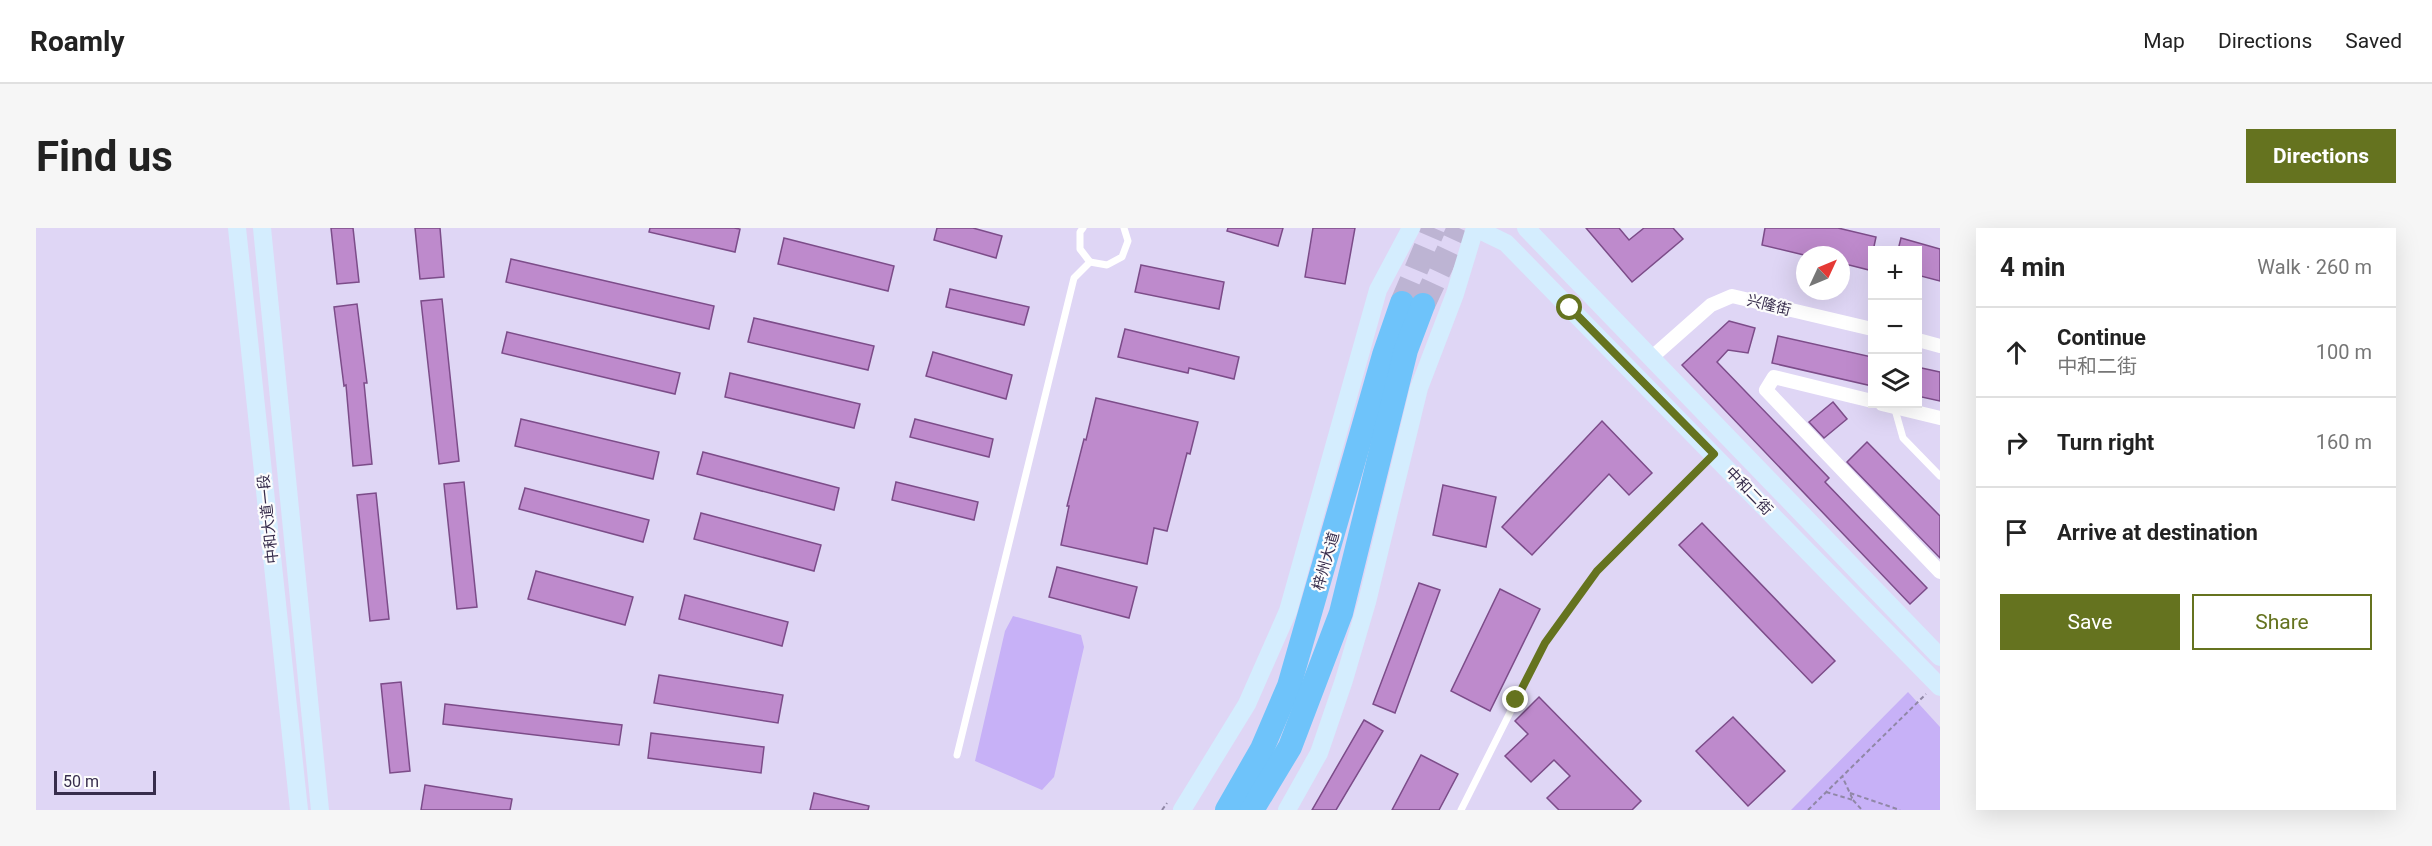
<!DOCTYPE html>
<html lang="en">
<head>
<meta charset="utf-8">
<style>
  :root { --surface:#fff; --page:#f6f6f6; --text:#222; --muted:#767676; --line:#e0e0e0; --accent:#65731f }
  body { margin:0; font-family:Roboto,"Noto Sans SC",sans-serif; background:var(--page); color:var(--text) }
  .controls { position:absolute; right:18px; top:18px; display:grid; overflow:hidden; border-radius:0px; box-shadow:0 6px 24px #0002 }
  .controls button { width:54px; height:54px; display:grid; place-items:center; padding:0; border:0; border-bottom:2px solid var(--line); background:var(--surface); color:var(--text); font:30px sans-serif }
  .compass { position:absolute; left:1760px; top:18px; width:54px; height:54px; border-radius:50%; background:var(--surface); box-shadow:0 6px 24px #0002; rotate:46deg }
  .scale { position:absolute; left:18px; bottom:15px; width:102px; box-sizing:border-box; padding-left:6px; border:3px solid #372d4c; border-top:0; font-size:16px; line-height:21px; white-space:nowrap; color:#372d4c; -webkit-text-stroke:4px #fcfcfc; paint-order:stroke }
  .stop { position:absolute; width:18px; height:18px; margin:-14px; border:4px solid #65731f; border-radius:50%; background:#fff }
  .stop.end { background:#65731f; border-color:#fff; box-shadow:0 2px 6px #0008 }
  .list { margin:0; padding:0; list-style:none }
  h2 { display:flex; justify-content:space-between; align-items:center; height:78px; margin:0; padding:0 24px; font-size:26px }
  h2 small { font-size:20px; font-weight:400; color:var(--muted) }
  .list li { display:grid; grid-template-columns:39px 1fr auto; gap:18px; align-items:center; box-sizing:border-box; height:90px; padding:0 24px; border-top:2px solid var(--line) }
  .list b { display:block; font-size:22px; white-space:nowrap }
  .list p { margin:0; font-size:20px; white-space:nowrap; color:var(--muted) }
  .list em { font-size:20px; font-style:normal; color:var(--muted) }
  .actions { display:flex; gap:12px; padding:18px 24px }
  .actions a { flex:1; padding:14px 0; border:2px solid var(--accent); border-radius:0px; text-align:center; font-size:21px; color:var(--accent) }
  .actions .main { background:var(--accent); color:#fff }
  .icon { flex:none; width:33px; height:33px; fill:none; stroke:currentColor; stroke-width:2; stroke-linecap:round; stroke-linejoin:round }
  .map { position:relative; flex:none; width:1904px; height:582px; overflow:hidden; border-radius:0px }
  header { display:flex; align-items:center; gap:36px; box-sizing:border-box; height:84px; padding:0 30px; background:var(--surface); border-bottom:2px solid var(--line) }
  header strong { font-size:28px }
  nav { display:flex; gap:33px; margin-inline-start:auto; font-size:21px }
  .intro { display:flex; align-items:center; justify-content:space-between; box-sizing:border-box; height:144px; padding:0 36px }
  h1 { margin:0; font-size:42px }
  .button { padding:15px 27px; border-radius:0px; background:var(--accent); color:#fff; font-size:21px; font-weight:700 }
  main { display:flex; gap:36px; padding:0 36px }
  aside { flex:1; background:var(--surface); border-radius:0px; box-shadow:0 6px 24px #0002 }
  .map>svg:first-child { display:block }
  .green { fill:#c7b1f7 }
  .building { fill:#be8acc; stroke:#7c4c89; stroke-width:1.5 }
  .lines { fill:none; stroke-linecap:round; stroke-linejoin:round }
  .highway-tunnel { stroke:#bdb4d3; stroke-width:24; stroke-dasharray:24 12; stroke-linecap:butt }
  .path { stroke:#9087a6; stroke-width:2; stroke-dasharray:4.5 3; stroke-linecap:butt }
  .lane { stroke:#fff; stroke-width:7 }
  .street { stroke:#fff; stroke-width:14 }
  .secondary { stroke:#d4edfe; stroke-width:18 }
  .highway { stroke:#6ec3fa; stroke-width:24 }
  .route { stroke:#65731f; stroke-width:8 }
  .labels { text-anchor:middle; stroke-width:4.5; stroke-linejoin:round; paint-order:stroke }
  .street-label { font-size:15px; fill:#372d4c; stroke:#fcfcfc }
</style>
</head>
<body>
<header>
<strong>Roamly</strong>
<nav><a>Map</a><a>Directions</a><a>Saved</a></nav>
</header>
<div class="intro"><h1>Find us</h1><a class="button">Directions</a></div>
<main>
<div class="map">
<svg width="1904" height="582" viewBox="0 0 1904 582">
  <rect width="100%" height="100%" fill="#dfd6f5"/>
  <g class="green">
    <path d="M977,388L1045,407L1048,419L1018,549L1006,562L939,533L969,403Z"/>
    <path d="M1872,464L1904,499V582H1755Z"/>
  </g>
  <g class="building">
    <path d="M295,0H317L323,54L301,56Z"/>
    <path d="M379,0H404L408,49L384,51Z"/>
    <path d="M614,0H698L704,1L699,24L613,4Z"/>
    <path d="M901,0H937L966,8L960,30L898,12Z"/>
    <path d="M1192,0H1247L1242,18L1191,3Z"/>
    <path d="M1277,0H1319L1309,56L1269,49Z"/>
    <path d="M1550,0H1583L1593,12L1608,0H1637L1647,11L1596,54Z"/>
    <path d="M1729,0H1802L1840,9L1833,42L1805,35V27H1768L1726,17Z"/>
    <path d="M748,10L858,38L852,63L742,36Z"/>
    <path d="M1865,10L1904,21V53L1881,47V22H1862Z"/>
    <path d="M475,31L678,78L673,101L470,54Z"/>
    <path d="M1105,37L1188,54L1183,81L1099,64Z"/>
    <path d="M914,61L993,79L988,97L910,79Z"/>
    <path d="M406,71L423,233L403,236L385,73Z"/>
    <path d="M321,76L331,155H328L336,236L317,238L310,157L308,158L298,79Z"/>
    <path d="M718,90L838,118L832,142L712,114Z"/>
    <path d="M1693,93L1719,100L1712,125L1692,122L1681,134L1793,250L1789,254L1891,360L1874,376L1646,137Z"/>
    <path d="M1089,101L1203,129L1198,151L1153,140L1152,145L1082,129Z"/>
    <path d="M471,104L644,145L639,166L466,125Z"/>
    <path d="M1742,108L1836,129V158L1736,135Z"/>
    <path d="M897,124L976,147L970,171L890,148Z"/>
    <path d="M1881,139L1904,144V173L1881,168Z"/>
    <path d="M694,145L824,176L818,200L689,169Z"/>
    <path d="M1060,170L1162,194L1154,226L1151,225L1131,303L1118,300L1111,336L1025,317L1033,278H1031L1048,211L1050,212Z"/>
    <path d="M1797,174L1811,191L1788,210L1773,194Z"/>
    <path d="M485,191L623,224L617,251L479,218Z"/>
    <path d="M879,191L957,211L953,229L874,209Z"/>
    <path d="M1566,193L1616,245L1593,267L1573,246L1496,327L1466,299Z"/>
    <path d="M1831,214L1904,288V330L1811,234Z"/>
    <path d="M667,224L803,260L798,282L661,246Z"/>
    <path d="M428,254L441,379L421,381L408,256Z"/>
    <path d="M860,254L942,274L938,292L856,272Z"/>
    <path d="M1407,257L1460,269L1450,319L1397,307Z"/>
    <path d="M489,260L613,292L607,314L483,281Z"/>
    <path d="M340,265L353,391L334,393L321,267Z"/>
    <path d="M665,285L785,317L778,343L658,311Z"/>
    <path d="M1666,295L1799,433L1776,455L1643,317Z"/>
    <path d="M1021,339L1101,359L1093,390L1013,369Z"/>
    <path d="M500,343L597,369L589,397L492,371Z"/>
    <path d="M1383,355L1404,362L1359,485L1337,476Z"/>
    <path d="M1464,361L1504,381L1454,483L1415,463Z"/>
    <path d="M649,367L752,394L746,418L643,391Z"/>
    <path d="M623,447L747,467L742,495L618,475Z"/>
    <path d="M365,454L374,543L354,545L345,456Z"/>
    <path d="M1503,469L1605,573L1596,582H1523L1511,570L1534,548L1518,532L1495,554L1469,528L1492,506L1479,493Z"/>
    <path d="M409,476L586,497L583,517L407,496Z"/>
    <path d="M1697,489L1749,543L1712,578L1660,523Z"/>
    <path d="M1328,492L1347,503L1300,582H1276Z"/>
    <path d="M615,505L728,519L725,545L612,530Z"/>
    <path d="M1385,527L1422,546L1403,582H1356Z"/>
    <path d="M389,557L476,571L474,582H385Z"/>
    <path d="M778,565L833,578L832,582H774Z"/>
  </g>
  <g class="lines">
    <g class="highway-tunnel">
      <path d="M1366,75L1398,0"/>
      <path d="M1387,77L1423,0"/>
    </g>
    <g class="path">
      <path d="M1790,564L1817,572L1806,548"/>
      <path d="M1814,565L1864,582"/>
      <path d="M1817,572L1826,582"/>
      <path d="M1126,582L1131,575"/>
      <path d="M1772,582L1890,466"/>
    </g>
    <g class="lane">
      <path d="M1047,0L1044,4V21L1054,34L1071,37L1086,29L1092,13L1088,0"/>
      <path d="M1858,178L1867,210L1904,248"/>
      <path d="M921,527L1038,50L1054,34"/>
      <path d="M1425,582L1509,415L1561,343L1676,228"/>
    </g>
    <g class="street">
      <path d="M1882,112L1904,118"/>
      <path d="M1615,130L1675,77L1696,68L1836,101"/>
      <path d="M1836,173L1738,149L1730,162L1904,344"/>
      <path d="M1846,176L1904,190"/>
    </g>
    <g class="secondary">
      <path d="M201,0L263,582"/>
      <path d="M226,0L284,582"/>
      <path d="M1439,0L1470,15L1904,459"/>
      <path d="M1490,0L1904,429"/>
      <path d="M1146,582L1211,476L1252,383L1342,62L1375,0"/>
      <path d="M1251,582L1283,525L1308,452L1331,374L1383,160L1419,66L1439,0"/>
    </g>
    <g class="highway">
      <path d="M1191,582L1226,521L1253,458L1348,127L1366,75"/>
      <path d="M1216,582L1254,519L1305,385L1370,122L1387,77"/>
    </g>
  </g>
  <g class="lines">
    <path class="route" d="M1480,472L1509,415L1561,343L1678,226L1534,80"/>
  </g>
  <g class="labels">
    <g class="street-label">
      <text transform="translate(1733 77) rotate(14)" y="5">兴隆街</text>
      <text transform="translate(1713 263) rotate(46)" y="5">中和二街</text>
      <text transform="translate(232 291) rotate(-96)" y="5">中和大道一段</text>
      <text transform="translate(1290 333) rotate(-74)" y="5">梓州大道</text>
    </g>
  </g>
</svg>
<div class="controls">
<button>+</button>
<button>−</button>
<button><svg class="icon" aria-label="layers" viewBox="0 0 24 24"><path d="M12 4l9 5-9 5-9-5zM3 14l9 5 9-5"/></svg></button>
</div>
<svg class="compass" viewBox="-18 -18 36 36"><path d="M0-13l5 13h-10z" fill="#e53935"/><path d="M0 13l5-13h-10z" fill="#767676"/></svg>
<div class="scale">50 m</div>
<div class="stop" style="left:1534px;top:80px"></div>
<div class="stop end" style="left:1480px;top:472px"></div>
</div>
<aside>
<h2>4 min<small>Walk · 260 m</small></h2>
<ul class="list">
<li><svg class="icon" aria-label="ahead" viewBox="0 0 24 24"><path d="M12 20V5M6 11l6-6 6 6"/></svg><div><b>Continue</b><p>中和二街</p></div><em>100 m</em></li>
<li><svg class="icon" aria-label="right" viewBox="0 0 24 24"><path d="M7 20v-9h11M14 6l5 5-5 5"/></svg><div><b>Turn right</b></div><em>160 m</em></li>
<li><svg class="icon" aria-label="arrive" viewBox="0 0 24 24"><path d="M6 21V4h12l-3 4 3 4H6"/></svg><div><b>Arrive at destination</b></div></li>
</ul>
<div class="actions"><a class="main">Save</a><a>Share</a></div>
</aside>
</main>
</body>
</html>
